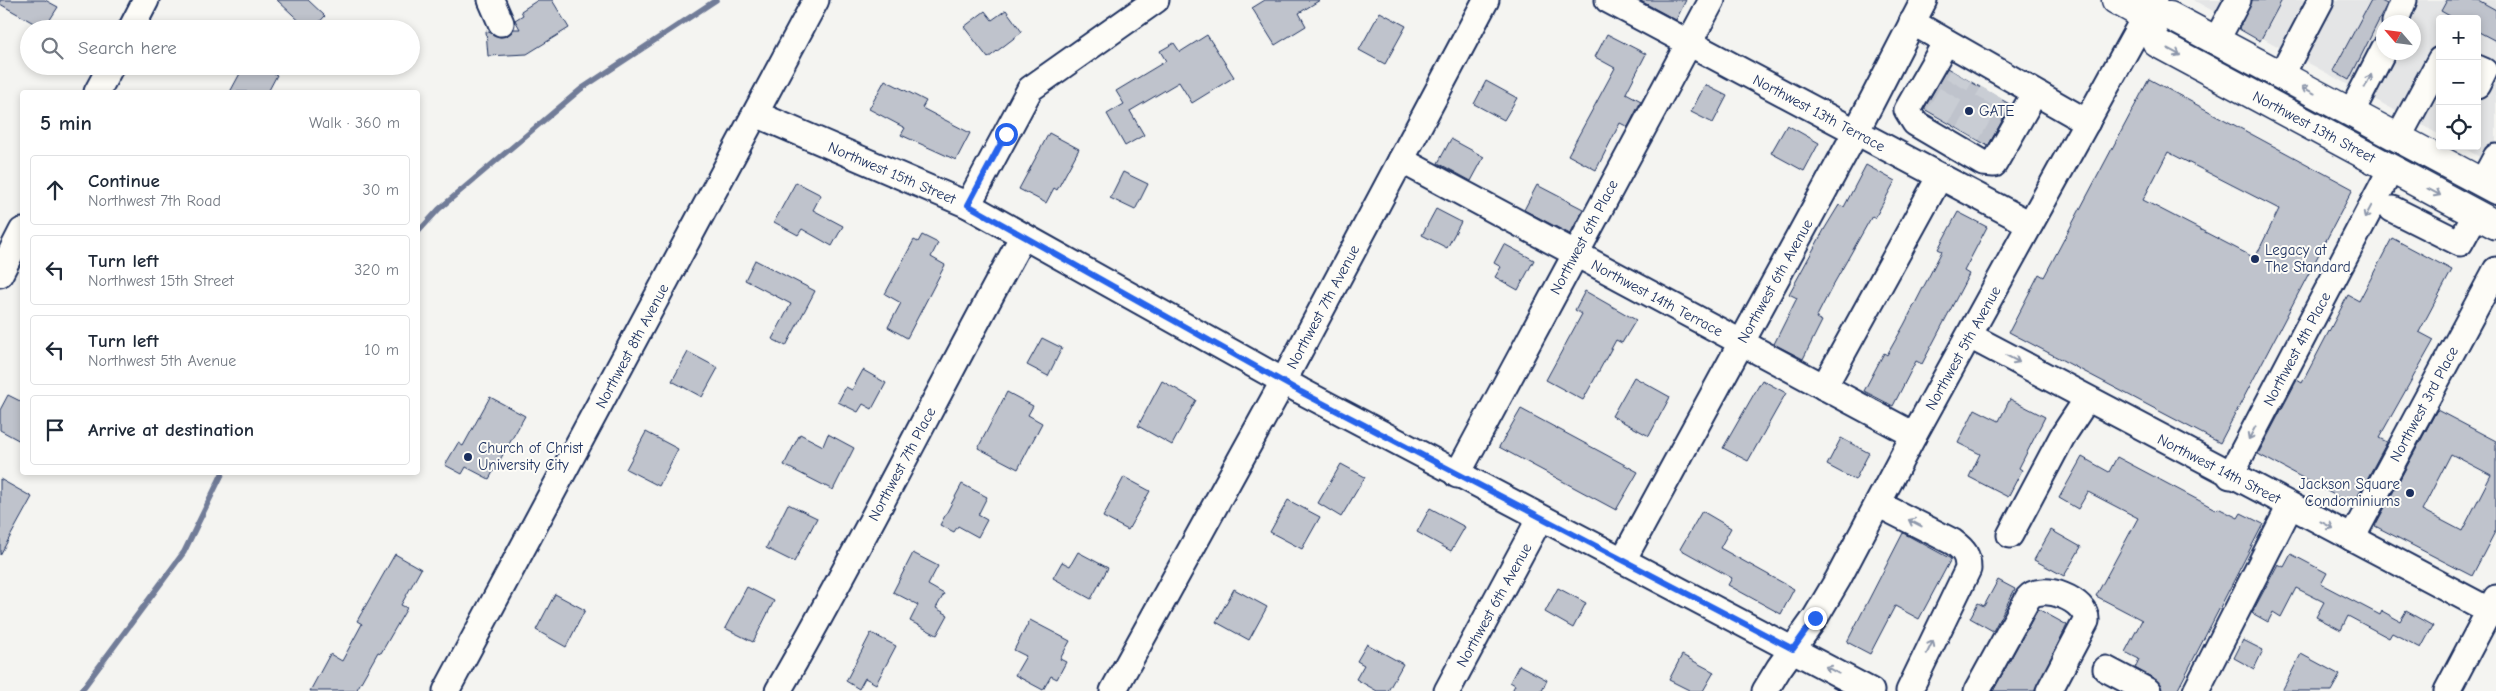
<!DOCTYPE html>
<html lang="en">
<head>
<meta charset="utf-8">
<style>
  :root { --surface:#fff; --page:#f2f2f3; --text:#1f2937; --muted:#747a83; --line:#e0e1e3 }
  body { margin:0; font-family:"Comic Neue",sans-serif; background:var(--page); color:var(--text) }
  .controls { position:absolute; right:15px; top:15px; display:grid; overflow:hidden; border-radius:5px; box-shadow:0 2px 8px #0003 }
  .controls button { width:45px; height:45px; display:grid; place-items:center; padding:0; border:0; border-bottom:1px solid var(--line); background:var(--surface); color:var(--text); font:25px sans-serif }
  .compass { position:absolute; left:2376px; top:15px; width:45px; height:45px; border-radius:50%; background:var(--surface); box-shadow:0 2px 8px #0003; rotate:298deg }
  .stop { position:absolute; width:15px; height:15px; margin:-11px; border:4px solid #2563eb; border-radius:50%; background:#fff }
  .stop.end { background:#2563eb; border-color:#fff; box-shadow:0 1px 5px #0008 }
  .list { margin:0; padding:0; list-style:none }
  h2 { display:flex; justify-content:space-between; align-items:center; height:65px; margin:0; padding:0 20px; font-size:21px }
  h2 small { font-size:16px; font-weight:400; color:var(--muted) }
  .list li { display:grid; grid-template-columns:32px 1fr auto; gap:15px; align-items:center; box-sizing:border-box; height:70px; margin:0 10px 10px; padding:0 10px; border:1px solid var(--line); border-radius:5px }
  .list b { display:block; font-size:19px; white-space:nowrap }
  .list p { margin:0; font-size:16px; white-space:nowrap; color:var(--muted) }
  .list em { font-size:16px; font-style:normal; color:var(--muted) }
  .icon { flex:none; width:28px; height:28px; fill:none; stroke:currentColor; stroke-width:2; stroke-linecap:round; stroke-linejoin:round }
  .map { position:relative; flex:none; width:2496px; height:691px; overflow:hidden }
  .search { position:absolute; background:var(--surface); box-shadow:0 2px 8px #0003; left:20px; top:20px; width:400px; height:55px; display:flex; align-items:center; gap:12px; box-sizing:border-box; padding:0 18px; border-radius:28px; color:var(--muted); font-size:19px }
  .panel { position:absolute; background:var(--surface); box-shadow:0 2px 8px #0003; left:20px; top:90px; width:400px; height:385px; border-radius:5px }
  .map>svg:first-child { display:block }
  .built { fill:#e4e5e6; fill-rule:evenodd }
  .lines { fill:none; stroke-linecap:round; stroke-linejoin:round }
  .stream { stroke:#717c98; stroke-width:5.5 }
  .building { fill:#bfc3cc; stroke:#1b2f5e; fill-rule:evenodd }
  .minor-tunnel { stroke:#c9cdd4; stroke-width:25; stroke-dasharray:25 12; stroke-linecap:butt }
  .minor-casing { stroke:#1b2f5e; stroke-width:29 }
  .major-casing { stroke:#1b2f5e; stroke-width:31 }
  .minor { stroke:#fdfcf7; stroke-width:25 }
  .major { stroke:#fdfcf7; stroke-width:28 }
  .oneway { stroke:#8c96aa }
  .route { stroke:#2563eb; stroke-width:6 }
  .poi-dot { fill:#1b2f5e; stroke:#fdfcf7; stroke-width:2 }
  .labels { text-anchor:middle; stroke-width:4; stroke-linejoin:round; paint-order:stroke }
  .poi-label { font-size:15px; fill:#1b2f5e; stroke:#fdfcf7; text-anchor:start }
  .street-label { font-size:15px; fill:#1b2f5e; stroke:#fdfcf7 }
</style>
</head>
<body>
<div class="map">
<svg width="2496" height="691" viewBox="0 0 2496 691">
  <rect width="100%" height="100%" fill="#f4f4f1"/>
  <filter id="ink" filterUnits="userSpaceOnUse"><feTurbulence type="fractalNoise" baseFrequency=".02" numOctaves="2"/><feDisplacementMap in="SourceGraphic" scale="10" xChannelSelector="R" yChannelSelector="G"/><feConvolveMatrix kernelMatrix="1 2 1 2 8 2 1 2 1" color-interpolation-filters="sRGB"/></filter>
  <g filter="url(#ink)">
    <path class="built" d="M2193,0H2496V166L2460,146H2477V19H2440V135ZM2384,22H2414V52H2384Z"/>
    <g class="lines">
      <g class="stream">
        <path d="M418,232L439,209L581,89L716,0"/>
        <path d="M81,691L184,552L223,472"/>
      </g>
    </g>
    <g class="building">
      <path d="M0,0H45L58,7L44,29L0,4Z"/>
      <path d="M277,0H308L325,16L313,29H308Z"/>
      <path d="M538,0H552L569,28L527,54L488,56L486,31L500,37L507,36L514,29H520L515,20L523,15L521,11Z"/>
      <path d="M1265,0H1320L1299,13L1306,26L1275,45L1252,8Z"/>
      <path d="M1639,0H1686L1676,20Z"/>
      <path d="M2252,0H2282L2260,41L2239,29Z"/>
      <path d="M2371,0H2379L2387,4L2349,80L2333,71Z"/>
      <path d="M2447,0H2478L2496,10V41L2477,31V19H2455L2441,11Z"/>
      <path d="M1006,10L1022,32L988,58L964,27L985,11L992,20Z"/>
      <path d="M1380,12L1406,26L1385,64L1359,50Z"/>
      <path d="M1607,34L1646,54L1626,93L1641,101L1628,127L1620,123L1596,170L1568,155L1615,68L1595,57Z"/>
      <path d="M1207,35L1234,77L1192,103L1179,82L1130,111L1144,135L1125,146L1107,114L1124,104L1116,91L1166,61L1160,51L1174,43L1180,52Z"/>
      <path d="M244,66H272L269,71L277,75L268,92H230Z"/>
      <path d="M1947,68L2011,105L1988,146L1924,109Z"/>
      <path d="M2149,79L2353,189L2220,443L2009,332L2039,274L2044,277ZM2168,152L2279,209L2255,258L2143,200Z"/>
      <path d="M885,80L926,101L922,108L970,133L956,160L901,135L905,128L869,109Z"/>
      <path d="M1486,81L1517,98L1504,120L1474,104Z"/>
      <path d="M1705,85L1727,96L1713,123L1691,112Z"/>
      <path d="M1787,125L1819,143L1804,171L1771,153Z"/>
      <path d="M1049,133L1079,149L1057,190L1054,188L1046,203L1019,189Z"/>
      <path d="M1451,139L1484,157L1471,181L1438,163Z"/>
      <path d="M1866,165L1895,181L1875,218L1872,216L1832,287L1816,318L1822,321L1803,359L1774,344L1797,298L1789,294L1825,228L1839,205L1844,207Z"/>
      <path d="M1123,172L1148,184L1135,210L1110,198Z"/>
      <path d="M796,182L821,195L813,210L843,226L832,246L802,229L798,235L774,222Z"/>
      <path d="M1537,185L1583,209L1570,234L1524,210Z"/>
      <path d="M1436,209L1461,222L1447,248L1422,235Z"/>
      <path d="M1958,212L1987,227L1964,271L1969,274L1922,364L1916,361L1893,406L1864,391L1884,353L1887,355L1904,325L1942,251L1938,249Z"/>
      <path d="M922,235L938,243L931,257L945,265L907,338L888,327L901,303L885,294L914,240L918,242Z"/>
      <path d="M2392,238L2452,270L2419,332L2434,340L2379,438L2387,442L2353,505L2258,454L2297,380L2302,383L2348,295L2359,301Z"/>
      <path d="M1504,244L1534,260L1518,290L1495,277L1501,267L1494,263Z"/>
      <path d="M755,260L815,291L786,346L772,339L791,304L745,280Z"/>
      <path d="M1585,291L1636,320L1622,343L1616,340L1583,400L1546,380L1582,314L1575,310Z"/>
      <path d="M1042,338L1062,348L1048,376L1027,365Z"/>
      <path d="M688,352L718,368L702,397L672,381Z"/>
      <path d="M863,370L886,383L872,409L863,404L858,412L838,402L846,387L852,390Z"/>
      <path d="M1634,377L1670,397L1649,436L1612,416Z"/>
      <path d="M1762,380L1786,393L1748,461L1723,448Z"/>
      <path d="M1162,381L1196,400L1172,445L1138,426Z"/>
      <path d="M1007,392L1033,406L1028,415L1042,423L1018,469L978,448Z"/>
      <path d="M8,395L22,402V442L0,430V410Z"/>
      <path d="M490,397L525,416L489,479L466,467L462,474L445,465L458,443L463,446Z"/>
      <path d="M2010,399L2045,417L2019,468L2022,470L2008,497L1969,477L1980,454L1958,443L1975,409L1999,421Z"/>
      <path d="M1521,409L1638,472L1616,510L1499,447Z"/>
      <path d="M2437,410L2496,441V530L2472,576L2375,526ZM2451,454L2491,475L2462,531L2422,510Z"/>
      <path d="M646,432L678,449L659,486L626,469Z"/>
      <path d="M800,434L823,446L828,434L854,448L833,490L784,465Z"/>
      <path d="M1841,438L1869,453L1855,480L1827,465Z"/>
      <path d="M2082,457L2109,472L2117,457L2217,510L2218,508L2238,518L2241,513L2263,524L2177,691H2162L2160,684L2155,679L2135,668L2139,659L2125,652L2142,620L2096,596L2138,518L2088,492L2078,509L2059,498Z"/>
      <path d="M1341,464L1365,477L1341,517L1318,503Z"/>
      <path d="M1124,477L1150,491L1128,530L1103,517Z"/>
      <path d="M0,479L32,497L0,555Z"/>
      <path d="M962,484L987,497L978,515L987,520L978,537L958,526L954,532L940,525Z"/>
      <path d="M1288,500L1320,517L1302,549L1270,532Z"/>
      <path d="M788,504L817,518L794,562L766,548Z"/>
      <path d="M1430,508L1465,527L1451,551L1417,532Z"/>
      <path d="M1702,511L1731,528L1720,548L1794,589L1781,614L1728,585L1732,578L1680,549Z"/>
      <path d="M2051,530L2081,547L2064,576L2034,560Z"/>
      <path d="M1903,533L1951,559L1919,619L1895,606L1870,654L1847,642Z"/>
      <path d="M1078,552L1108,568L1091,599L1053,578L1062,562L1070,566Z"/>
      <path d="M913,553L938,566L928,585L944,594L936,608L948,615L937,635L910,621L918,605L893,592Z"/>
      <path d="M395,554L421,569L401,605L407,608L381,653L378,652L356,691H310L330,654L342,661L362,624L357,621Z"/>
      <path d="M2291,554L2327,573L2321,584L2380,615L2382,611L2400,621L2406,611L2433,626L2421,648L2392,633L2389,638L2348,616L2341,630L2316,617L2324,602L2296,588L2281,617L2273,612L2268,622L2252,613L2278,564L2284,567Z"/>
      <path d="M1998,580L2015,589L1993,631L1970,618L1978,603L1984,606Z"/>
      <path d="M747,587L774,601L753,642L725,628Z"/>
      <path d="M1558,588L1586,603L1573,628L1545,612Z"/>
      <path d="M1234,589L1267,607L1249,640L1216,622Z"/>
      <path d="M555,594L585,610L566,647L536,630Z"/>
      <path d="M2038,609L2067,625L2035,691H1993Z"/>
      <path d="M1030,620L1070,641L1060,659L1066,662L1057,679L1051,676L1043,690L1015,675L1026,656L1014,650Z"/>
      <path d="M871,633L896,646L876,684L865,678L859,689L846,681Z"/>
      <path d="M2243,640L2263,650L2254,669L2234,658Z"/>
      <path d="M1367,644L1403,664L1388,691H1377L1356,679L1364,665L1357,661Z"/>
      <path d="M2301,654L2340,675L2331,691H2282Z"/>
      <path d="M1682,655L1714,672L1703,691H1691L1669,680Z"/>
      <path d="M1519,665L1547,680L1542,691H1512L1515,685L1510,682Z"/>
    </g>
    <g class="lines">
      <g class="minor-tunnel">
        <path d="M1938,116L1961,76"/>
        <path d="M1968,134L1992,93"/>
      </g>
      <defs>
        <g id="minor">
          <path d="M491,0L501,23"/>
          <path d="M1608,0L2030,224"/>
          <path d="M1912,22L2087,122"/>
          <path d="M2395,22L2404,0"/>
          <path d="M131,29L146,0"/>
          <path d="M2216,41L2238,0"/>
          <path d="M1946,42L1907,110L1915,123L1983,163L1994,164L2034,94"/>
          <path d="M2477,68L2484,71L2477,85"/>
          <path d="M2281,76L2321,0"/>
          <path d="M97,92L111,66"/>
          <path d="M2351,113L2384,49"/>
          <path d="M756,114L968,205L1301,391L1871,691"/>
          <path d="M2398,138L2440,60"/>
          <path d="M1401,160L1914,435"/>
          <path d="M2482,183L2496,157"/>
          <path d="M968,205L1030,89L1156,0"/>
          <path d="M2392,209L2460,243L2476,214"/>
          <path d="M0,274L22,231"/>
          <path d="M1970,336L2496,614"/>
          <path d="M1824,387L1940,176"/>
          <path d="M1457,475L1712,0"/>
          <path d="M2230,476L2391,169"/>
          <path d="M1878,504L1953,542C1964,550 1968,555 1968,569L1909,691"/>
          <path d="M2010,535L2062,437L2087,399"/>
          <path d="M2352,538L2496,270"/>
          <path d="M1623,560L1856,132L1924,0"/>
          <path d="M2106,669L2148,691"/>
          <path d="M446,691L816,0"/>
          <path d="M778,691C864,542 940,387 1023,236"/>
          <path d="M1113,691L1283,382L1486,0"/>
          <path d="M1447,691L1540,518"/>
          <path d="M1765,691L1779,668L1815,618L1838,579L1914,435L2154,0"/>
          <path d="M1977,691L2028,598C2042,582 2088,600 2086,621L2049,691"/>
          <path d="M2196,691L2290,506"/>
          <path d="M2447,691L2496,598"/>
        </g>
        <g id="major">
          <path d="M2116,0L2145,16H2170L2496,190"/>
          <path d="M2145,16L2157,43L2496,225"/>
        </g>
      </defs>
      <use href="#minor" class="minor-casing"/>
      <use href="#major" class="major-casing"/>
      <use href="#minor" class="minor"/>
      <use href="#major" class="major"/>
    </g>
    <defs><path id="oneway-shaft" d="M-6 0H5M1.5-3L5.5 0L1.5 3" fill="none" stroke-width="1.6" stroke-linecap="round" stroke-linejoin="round" transform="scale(1.25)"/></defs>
    <g class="oneway">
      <use href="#oneway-shaft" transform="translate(2174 52) rotate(28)"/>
      <use href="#oneway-shaft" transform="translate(2368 81) rotate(-63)"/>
      <use href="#oneway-shaft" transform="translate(2308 90) rotate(-152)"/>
      <use href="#oneway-shaft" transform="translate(2434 192) rotate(28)"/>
      <use href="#oneway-shaft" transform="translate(2368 212) rotate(118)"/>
      <use href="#oneway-shaft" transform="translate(2013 359) rotate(28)"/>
      <use href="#oneway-shaft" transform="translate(2252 433) rotate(118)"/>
      <use href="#oneway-shaft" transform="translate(1915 523) rotate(-153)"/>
      <use href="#oneway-shaft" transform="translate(2327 525) rotate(28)"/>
      <use href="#oneway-shaft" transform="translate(1930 647) rotate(-64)"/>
      <use href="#oneway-shaft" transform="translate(1832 670) rotate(-152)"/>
    </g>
  </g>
  <g class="lines" filter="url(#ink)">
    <path class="route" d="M1006,134L968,205L1301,392L1793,649L1815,618"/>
  </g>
  <g class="poi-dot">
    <circle cx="1969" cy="111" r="5"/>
    <circle cx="2255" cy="259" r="5"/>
    <circle cx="468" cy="457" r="5"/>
    <circle cx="2410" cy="493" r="5"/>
  </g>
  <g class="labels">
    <g class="poi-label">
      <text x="1979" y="116">GATE</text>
      <text x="2265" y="255">Legacy at<tspan x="2265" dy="17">The Standard</tspan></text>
      <text x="478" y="453">Church of Christ<tspan x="478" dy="17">University City</tspan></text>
      <text x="2400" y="489" text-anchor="end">Jackson Square<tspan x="2400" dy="17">Condominiums</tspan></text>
    </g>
    <g class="street-label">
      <text transform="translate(1819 113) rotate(28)" y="5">Northwest 13th Terrace</text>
      <text transform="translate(2314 127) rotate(28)" y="5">Northwest 13th Street</text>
      <text transform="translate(892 173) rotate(23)" y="5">Northwest 15th Street</text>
      <text transform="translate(1584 237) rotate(-62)" y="5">Northwest 6th Place</text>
      <text transform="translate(1775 281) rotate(-61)" y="5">Northwest 6th Avenue</text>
      <text transform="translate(1657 298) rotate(28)" y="5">Northwest 14th Terrace</text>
      <text transform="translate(1323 307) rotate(-62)" y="5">Northwest 7th Avenue</text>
      <text transform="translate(632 346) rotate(-62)" y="5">Northwest 8th Avenue</text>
      <text transform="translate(1963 348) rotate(-61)" y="5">Northwest 5th Avenue</text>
      <text transform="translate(2297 349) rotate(-62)" y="5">Northwest 4th Place</text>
      <text transform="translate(2424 404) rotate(-62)" y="5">Northwest 3rd Place</text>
      <text transform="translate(902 464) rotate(-62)" y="5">Northwest 7th Place</text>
      <text transform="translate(2219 469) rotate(27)" y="5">Northwest 14th Street</text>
      <text transform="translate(1494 605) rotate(-61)" y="5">Northwest 6th Avenue</text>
    </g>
  </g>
</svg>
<div class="controls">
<button>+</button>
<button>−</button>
<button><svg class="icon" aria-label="locate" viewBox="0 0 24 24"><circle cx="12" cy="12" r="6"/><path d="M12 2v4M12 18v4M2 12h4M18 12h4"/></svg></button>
</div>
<svg class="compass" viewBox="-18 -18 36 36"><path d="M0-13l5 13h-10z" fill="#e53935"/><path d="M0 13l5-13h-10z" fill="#747a83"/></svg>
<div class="stop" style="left:1006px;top:134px"></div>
<div class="stop end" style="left:1815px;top:618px"></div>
<div class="search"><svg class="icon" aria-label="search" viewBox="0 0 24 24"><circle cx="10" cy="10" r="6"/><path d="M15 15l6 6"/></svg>Search here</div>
<section class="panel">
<h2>5 min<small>Walk · 360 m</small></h2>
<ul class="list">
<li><svg class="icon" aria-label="ahead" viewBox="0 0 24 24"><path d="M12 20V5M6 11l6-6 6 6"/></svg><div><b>Continue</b><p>Northwest 7th Road</p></div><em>30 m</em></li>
<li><svg class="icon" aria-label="left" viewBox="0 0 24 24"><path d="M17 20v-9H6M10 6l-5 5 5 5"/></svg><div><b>Turn left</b><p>Northwest 15th Street</p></div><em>320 m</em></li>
<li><svg class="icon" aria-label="left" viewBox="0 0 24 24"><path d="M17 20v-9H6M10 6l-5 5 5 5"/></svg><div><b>Turn left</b><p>Northwest 5th Avenue</p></div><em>10 m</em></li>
<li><svg class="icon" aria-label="arrive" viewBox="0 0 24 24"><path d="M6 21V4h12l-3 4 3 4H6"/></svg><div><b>Arrive at destination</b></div></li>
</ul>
</section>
</div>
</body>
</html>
